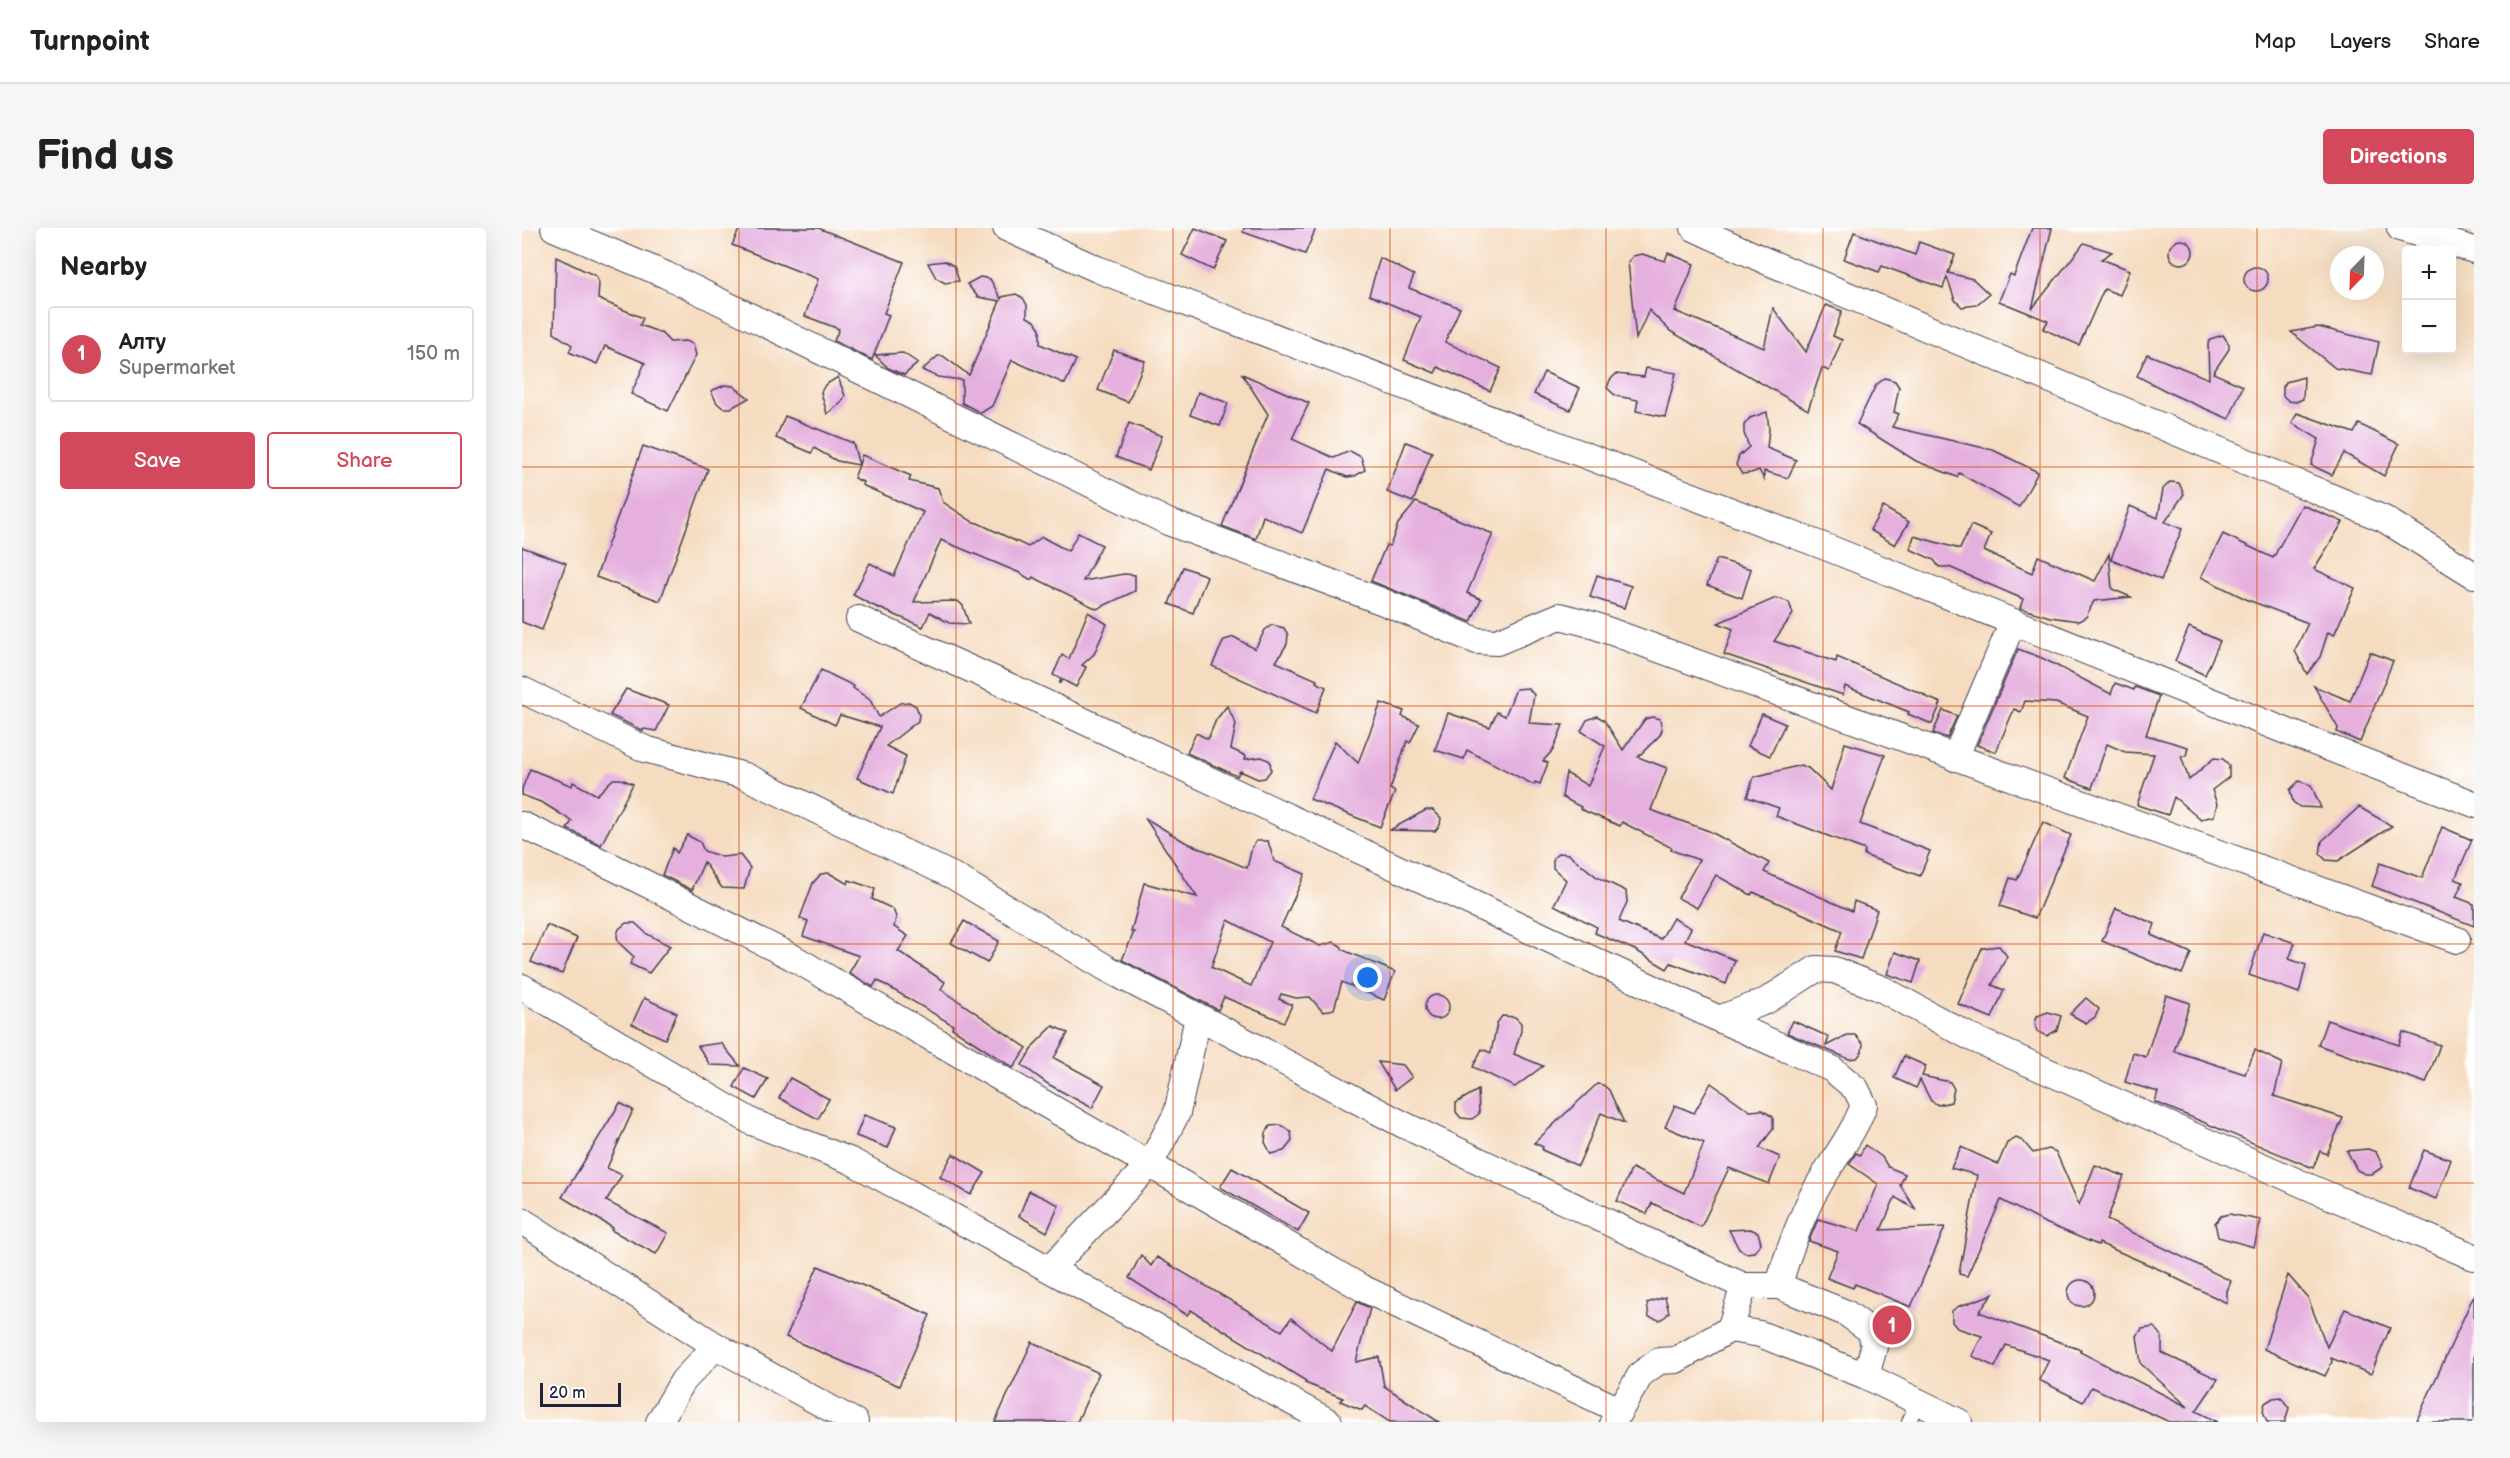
<!DOCTYPE html>
<html lang="en">
<head>
<meta charset="utf-8">
<style>
  :root { --surface:#fff; --page:#f6f6f6; --text:#202124; --muted:#757577; --line:#e0e0e0; --accent:#d1495b }
  body { margin:0; font-family:"Balsamiq Sans",sans-serif; background:var(--page); color:var(--text) }
  .controls { position:absolute; right:18px; top:18px; display:grid; overflow:hidden; border-radius:6px; box-shadow:0 6px 24px #0002 }
  .controls button { width:54px; height:54px; display:grid; place-items:center; padding:0; border:0; border-bottom:2px solid var(--line); background:var(--surface); color:var(--text); font:30px sans-serif }
  .compass { position:absolute; left:1808px; top:18px; width:54px; height:54px; border-radius:50%; background:var(--surface); box-shadow:0 6px 24px #0002; rotate:203deg }
  .scale { position:absolute; left:18px; bottom:15px; width:81px; box-sizing:border-box; padding-left:6px; border:3px solid #22223b; border-top:0; font-size:16px; line-height:21px; white-space:nowrap; color:#22223b; -webkit-text-stroke:4px #fff; paint-order:stroke }
  .you { position:absolute; left:846px; top:750px; width:21px; height:21px; margin:-15px; border:4px solid #fff; border-radius:50%; background:#1a73e8; box-shadow:0 0 0 9px #1a73e833 }
  .badge { display:grid; place-items:center; width:39px; height:39px; border-radius:50%; background:var(--accent); color:#fff; font-size:20px; font-weight:700 }
  .pin { position:absolute; translate:-50% -50%; border:3px solid #fff; box-shadow:0 2px 6px #0006 }
  .list { margin:0; padding:0; list-style:none }
  h2 { display:flex; justify-content:space-between; align-items:center; height:78px; margin:0; padding:0 24px; font-size:26px }
  h2 small { font-size:20px; font-weight:400; color:var(--muted) }
  .list li { display:grid; grid-template-columns:39px 1fr auto; gap:18px; align-items:center; box-sizing:border-box; height:96px; margin:0 12px 12px; padding:0 12px; border:2px solid var(--line); border-radius:6px }
  .list b { display:block; font-size:22px; white-space:nowrap }
  .list p { margin:0; font-size:20px; white-space:nowrap; color:var(--muted) }
  .list em { font-size:20px; font-style:normal; color:var(--muted) }
  .actions { display:flex; gap:12px; padding:18px 24px }
  .actions a { flex:1; padding:14px 0; border:2px solid var(--accent); border-radius:6px; text-align:center; font-size:21px; color:var(--accent) }
  .actions .main { background:var(--accent); color:#fff }
  .map { position:relative; flex:none; width:1952px; height:1194px; overflow:hidden; border-radius:6px }
  header { display:flex; align-items:center; gap:36px; box-sizing:border-box; height:84px; padding:0 30px; background:var(--surface); border-bottom:2px solid var(--line) }
  header strong { font-size:28px }
  nav { display:flex; gap:33px; margin-inline-start:auto; font-size:21px }
  .intro { display:flex; align-items:center; justify-content:space-between; box-sizing:border-box; height:144px; padding:0 36px }
  h1 { margin:0; font-size:42px }
  .button { padding:15px 27px; border-radius:6px; background:var(--accent); color:#fff; font-size:21px; font-weight:700 }
  main { display:flex; gap:36px; padding:0 36px }
  aside { flex:1; background:var(--surface); border-radius:6px; box-shadow:0 6px 24px #0002 }
  .map>svg:first-child { display:block }
  .building { fill:#e5b0de; fill-rule:evenodd }
  .lines { fill:none; stroke-linecap:round; stroke-linejoin:round }
  .service-casing { stroke:#423e4f; stroke-width:16 }
  .minor-casing { stroke:#423e4f; stroke-width:28 }
  .service { stroke:#fff; stroke-width:14 }
  .minor { stroke:#fff; stroke-width:26 }
  .grid { fill:none; stroke:#d45411; stroke-width:1.5; stroke-opacity:0.55 }
</style>
</head>
<body>
<header>
<strong>Turnpoint</strong>
<nav><a>Map</a><a>Layers</a><a>Share</a></nav>
</header>
<div class="intro"><h1>Find us</h1><a class="button">Directions</a></div>
<main>
<aside>
<h2>Nearby<small></small></h2>
<ul class="list">
<li><span class="badge">1</span><div><b>Алту</b><p>Supermarket</p></div><em>150 m</em></li>
</ul>
<div class="actions"><a class="main">Save</a><a>Share</a></div>
</aside>
<div class="map">
<svg width="1952" height="1194" viewBox="0 0 1952 1194">
  <rect width="100%" height="100%" fill="#fff"/>
  <filter id="ink" filterUnits="userSpaceOnUse"><feTurbulence type="fractalNoise" baseFrequency=".0167" numOctaves="2"/><feDisplacementMap in="SourceGraphic" scale="12" xChannelSelector="R" yChannelSelector="G"/><feConvolveMatrix kernelMatrix="1 2 1 2 8 2 1 2 1" color-interpolation-filters="sRGB"/></filter>
  <filter id="wash" filterUnits="userSpaceOnUse"><feTurbulence type="fractalNoise" baseFrequency=".008" numOctaves="4" result="noise"/><feDisplacementMap in="SourceGraphic" scale="24" xChannelSelector="R" yChannelSelector="G"/><feGaussianBlur stdDeviation="1.35" result="paint"/><feColorMatrix in="noise" values="0 0 0 0 0 0 0 0 0 0 0 0 0 0 0 0 0 1.4 0 .05"/><feComposite in="paint" operator="in"/></filter>
  <g filter="url(#wash)">
    <rect width="100%" height="100%" fill="#f5dcc0"/>
    <g id="blocks">
      <g class="building">
        <path d="M218,0H296L382,34L362,85L367,87L350,132L312,113L317,101L283,88L296,51L210,17Z"/>
        <path d="M673,0L705,13L691,42L660,27Z"/>
        <path d="M722,0H794L783,26L721,4Z"/>
        <path d="M1510,0H1530L1510,81L1562,15L1590,24L1579,31L1608,42L1598,67L1582,61L1557,117L1521,101L1526,93L1477,73L1488,46L1492,48Z"/>
        <path d="M1332,4L1393,27L1397,14L1433,27L1426,45L1451,51L1467,66L1454,77L1440,79L1433,72L1425,49L1421,60L1360,38L1357,44L1322,31Z"/>
        <circle cx="1659" cy="24" r="12"/>
        <path d="M1146,25L1172,36L1153,83L1242,120L1251,80L1284,124L1304,77L1320,83L1311,108L1320,112L1307,143L1300,140L1286,182L1148,103L1127,82L1114,111L1106,34L1111,28L1120,26L1143,33Z"/>
        <path d="M34,29L74,48L77,55L76,71L121,90L118,97L139,105L148,114L164,113L171,116L174,127L146,183L109,166L123,135L83,118L75,136L47,124L50,117L32,105Z"/>
        <path d="M858,30L892,47L887,60L938,80L923,114L979,140L968,163L916,139L913,145L882,132L899,89L847,67Z"/>
        <path d="M423,33L432,38L437,53L423,55L414,50L406,35Z"/>
        <circle cx="1734" cy="51" r="12"/>
        <path d="M458,49L468,51L479,71L480,69L494,66L501,70L505,77V89L513,93L518,101V116L554,132L543,156L490,132L470,178L459,185L440,175V152L416,149L400,142L416,128H421L447,147L478,73L456,69L445,56Z"/>
        <path d="M1796,99L1857,114L1850,147L1813,140L1769,104Z"/>
        <path d="M1701,107L1707,116V121L1691,145L1721,158L1707,191L1654,168L1615,148L1625,126L1687,151L1686,116L1688,111Z"/>
        <path d="M592,122L623,133L606,174L576,162Z"/>
        <path d="M381,125L396,135L382,147L366,140L353,127Z"/>
        <path d="M1124,140L1154,145L1143,189L1114,183L1116,172L1094,168L1085,160L1088,152L1094,146L1122,149Z"/>
        <path d="M1022,144L1058,160L1048,182L1012,166Z"/>
        <path d="M720,146L787,175L770,211L812,230L828,223L839,229L843,242L833,248L825,249L807,241L780,305L741,288L734,311L700,298L746,186Z"/>
        <path d="M316,149L323,168L319,175L305,186L299,164L303,157Z"/>
        <path d="M1782,149L1781,171L1774,174L1767,173L1761,168V159L1764,154Z"/>
        <path d="M1363,150L1373,153L1377,159L1372,184L1377,186L1370,199L1471,222L1516,244L1497,279L1437,245L1435,249L1394,233L1335,196L1354,157Z"/>
        <path d="M203,157L211,158L227,170L209,180H201L195,175L189,163Z"/>
        <path d="M676,164L706,175L698,198L668,187Z"/>
        <path d="M1245,184L1247,201L1245,220L1274,232L1266,250L1242,243V251L1237,242L1229,245L1220,246L1214,237L1217,228L1227,219L1222,205V197L1228,190Z"/>
        <path d="M1775,185L1832,205L1837,196L1877,216L1862,248L1822,225L1810,247L1789,237L1797,211L1770,195Z"/>
        <path d="M263,188L331,215L337,237L340,227L389,248L387,253L416,260L421,274L451,294L456,295L506,319L520,309L546,323L556,305L580,317L561,353L602,346L613,347V363L575,381L511,349L509,352L498,345L419,312L392,374L436,373L441,378L447,396L427,395L408,384L401,399L350,377L331,367L348,335L372,348L401,284L340,257L341,254L332,250L337,237L315,233L292,220L290,225L254,210Z"/>
        <path d="M607,195L640,208L627,242L594,229Z"/>
        <path d="M884,214L910,224L891,274L865,264Z"/>
        <path d="M121,218L186,241L138,373L74,349Z"/>
        <path d="M1648,254L1657,255L1662,266L1643,294L1660,301L1639,352L1589,331L1608,278L1636,290L1641,261Z"/>
        <path d="M894,274L971,306L945,365L959,371L949,394L849,353L864,317L868,318L876,296Z"/>
        <path d="M1780,277L1821,294L1792,341L1833,360L1812,407L1806,404L1798,429L1785,446L1773,423L1786,395L1726,372L1679,349L1701,306L1751,330Z"/>
        <path d="M1361,279L1387,294L1373,317L1348,302Z"/>
        <path d="M1449,297L1469,306L1462,323L1510,345L1516,328L1573,353L1587,326L1590,361L1609,369L1572,373L1564,389L1557,393L1528,389L1498,380L1501,371L1427,339H1417L1412,332L1388,321L1392,308L1438,321Z"/>
        <path d="M0,319L44,335L20,402L0,394Z"/>
        <path d="M1195,331L1229,341L1220,370L1185,357Z"/>
        <path d="M661,339L685,348L671,385L647,376Z"/>
        <path d="M1075,347L1109,358L1102,380L1068,369Z"/>
        <path d="M1254,370L1267,374L1271,386L1252,413L1314,434L1315,429L1403,467L1402,468L1419,475L1410,496L1386,486L1387,484L1323,458L1321,467L1202,426L1211,401L1196,395Z"/>
        <path d="M566,384L585,396L572,426L560,437L564,439L554,459L541,452L537,456L539,451L531,447L540,427L547,431Z"/>
        <path d="M750,397L762,400L766,407L765,416L754,434L795,452L794,454L804,459L794,485L690,438L702,412L712,409L733,421L743,402Z"/>
        <path d="M1667,399L1698,413L1683,447L1653,433Z"/>
        <path d="M1496,421L1520,430L1589,466L1593,455L1612,462L1613,459L1637,468L1624,507L1666,519L1664,528H1659L1667,552L1692,530L1701,531L1707,537V549L1690,562L1695,576L1692,588L1679,591L1680,593L1652,569L1646,587L1615,577L1632,526L1603,524L1585,516L1570,560L1543,550L1566,488L1534,475L1503,473L1499,484L1492,481L1474,524L1455,517Z"/>
        <path d="M1848,424L1871,433L1838,514L1815,504L1816,500L1792,458L1828,473Z"/>
        <path d="M299,442L332,458L331,460L348,472L357,489L378,475L387,474L394,478L397,486L396,493L364,518L384,528L371,566L335,550L358,499L318,487L313,497L279,480Z"/>
        <path d="M1006,460L1012,467L1007,495L1041,497L1031,522L1021,533L1026,535L1018,556L1013,554L1012,557L945,522L942,531L913,522L926,485L968,499L975,484L983,488L994,461Z"/>
        <path d="M104,461L147,477L134,503L122,501L121,503L88,487Z"/>
        <path d="M859,475L882,483L880,488L897,496L888,515L885,513L868,561L873,564L858,599L788,571L813,513L836,535Z"/>
        <path d="M705,478L714,496L709,521L724,528L723,531L740,529L748,533L749,542L743,550L736,551L718,543L715,548L665,525L674,505L686,511L694,492Z"/>
        <path d="M1421,482L1435,488L1425,510L1411,505Z"/>
        <path d="M1240,486L1263,496L1248,528L1226,518Z"/>
        <path d="M1075,488L1082,492L1101,522L1123,491L1130,489L1138,491L1140,502L1138,507L1116,529L1145,540L1129,582L1187,603L1247,635L1242,644L1330,683L1332,673L1355,682L1339,731L1313,723L1320,703L1231,664L1229,667L1194,647L1175,680L1156,670L1177,632L1149,622L1150,620L1100,594L1098,598L1058,581L1059,579L1040,569L1044,545L1066,558L1083,518L1059,503L1065,492Z"/>
        <path d="M1323,515L1363,527L1338,596L1408,623L1398,648L1342,627L1343,622L1254,588L1257,580L1225,569L1232,549L1279,537L1286,540L1309,562Z"/>
        <path d="M8,541L50,558L51,554L75,567L91,551H99L111,556L79,617L45,601L50,593L21,575L0,567V561Z"/>
        <path d="M1777,553L1789,557L1799,580L1778,579L1771,574L1768,562Z"/>
        <path d="M1837,579L1870,598L1816,633L1804,632L1798,626L1800,613Z"/>
        <path d="M904,582H911L919,590L918,597L913,603L868,602Z"/>
        <path d="M623,590L663,614L725,640L730,619L734,613H746L752,633L783,646L759,699L798,718L812,714L819,718L821,722L873,744L862,772L820,754L812,781L801,784L788,769L774,770L759,766L757,771L770,777L762,794L702,769L696,782L600,732L612,704H609L622,655L675,669ZM706,692L748,714L729,758L689,739Z"/>
        <path d="M1521,594L1549,607L1513,690L1478,678L1488,650L1495,652Z"/>
        <path d="M1920,599L1950,612L1933,651L1941,654L1934,669L1952,676V698L1850,658L1858,635L1900,650Z"/>
        <path d="M165,607L178,614L182,623L200,629L218,627L228,640L222,661L200,660L182,634L170,662L140,647L151,620L155,625Z"/>
        <path d="M1037,625L1046,626L1075,649L1104,663L1105,674L1097,693L1139,711L1151,690L1169,700L1163,712L1213,732L1204,756L1149,735L1145,741L1113,722L1073,705L1075,699L1032,677L1044,652L1031,640V630Z"/>
        <path d="M307,645L326,656L327,652L353,661L350,671L371,681L374,689L372,699L386,708L376,723L423,754L419,761L505,820L491,840L430,800L431,797L355,752L351,759L327,745L337,728L281,708L286,693L278,690L291,655L299,646Z"/>
        <path d="M1594,680L1633,696L1629,707L1669,725L1660,746L1580,713Z"/>
        <path d="M442,693L477,713L465,735L429,715Z"/>
        <path d="M104,695H113L125,706L148,718L127,745L108,736L112,729L96,714L95,707L97,701Z"/>
        <path d="M25,697L55,710L40,746L9,734Z"/>
        <path d="M1741,704L1773,715L1767,731L1784,737L1777,765L1727,747Z"/>
        <path d="M1477,718L1485,728L1470,757L1482,762L1470,790L1436,776L1460,720Z"/>
        <path d="M1373,724L1398,733L1391,755L1365,746Z"/>
        <circle cx="915" cy="779" r="12"/>
        <path d="M1644,767L1668,775L1652,823L1723,846L1733,822L1760,835L1752,868L1821,890L1805,926L1798,923L1791,940L1633,874L1636,864L1603,854L1611,825L1624,829Z"/>
        <path d="M122,770L155,785L143,811L110,796Z"/>
        <path d="M1564,770L1577,781L1573,789L1564,795L1548,786Z"/>
        <path d="M1526,784L1539,788L1535,802L1525,808L1515,803L1513,796L1515,788Z"/>
        <path d="M980,788L993,789L999,795V803L992,826L1021,838L993,859L951,839L960,821L969,825L975,795Z"/>
        <path d="M1805,792L1877,817L1881,804L1918,817L1904,855L1796,817Z"/>
        <path d="M1271,793L1307,809L1304,818L1325,807H1333L1341,816L1340,824L1335,830L1327,831L1265,805Z"/>
        <path d="M531,798L546,805L532,830L582,857L570,880L526,856L500,837L512,817Z"/>
        <path d="M199,815L218,838L188,837L176,818Z"/>
        <path d="M1382,828L1404,838L1400,848L1428,854L1432,861L1429,874L1416,877L1409,873L1398,852L1394,860L1372,850Z"/>
        <path d="M856,834L881,837L890,849L873,862Z"/>
        <path d="M222,840L246,851L234,871L212,859Z"/>
        <path d="M268,850L307,871L296,891L257,870Z"/>
        <path d="M1189,855L1228,883L1240,882L1251,889V901L1237,920L1258,929L1247,956L1207,940L1179,999L1130,975L1125,986L1095,973L1110,940L1162,965L1182,915L1143,899L1153,877L1172,885Z"/>
        <path d="M1075,856L1081,857L1087,862L1102,895L1079,885L1056,938L1020,922L1021,919L1012,915Z"/>
        <path d="M956,862L957,886L950,891L939,890L934,884V875Z"/>
        <path d="M98,875L111,882L85,940L100,947L84,973L146,1005L134,1026L89,1002L91,1000L40,969Z"/>
        <path d="M342,887L374,899L366,920L334,908Z"/>
        <path d="M759,897L769,904L770,913L762,923L749,926L743,914L744,905L748,898Z"/>
        <path d="M1494,910L1501,913L1511,925L1527,921L1534,924L1557,977L1573,937L1602,948L1585,992L1709,1053L1705,1063V1075L1647,1047H1650L1577,1015L1576,1017L1521,994L1479,972L1445,1048L1437,1046L1455,947L1429,940L1439,919L1476,936L1485,915Z"/>
        <path d="M1343,917L1360,929L1366,939L1383,946L1378,957L1394,982L1373,969L1359,1002L1423,999L1389,1079L1333,1056L1331,1060L1305,1050L1316,1023L1287,1013L1296,991L1337,1003L1356,956L1327,936L1334,925L1338,927Z"/>
        <path d="M1846,921L1854,924L1861,939L1850,946H1843L1835,942L1825,923Z"/>
        <path d="M1902,922L1929,932L1914,971L1887,960Z"/>
        <path d="M431,926L463,945L449,967L418,949Z"/>
        <path d="M710,940L787,985L776,1004L698,959Z"/>
        <path d="M507,963L537,977L525,1004L497,988Z"/>
        <path d="M1707,986L1739,992L1732,1019L1696,1009L1693,995L1699,988Z"/>
        <path d="M1228,1001L1236,1004L1239,1015L1232,1024L1224,1025L1217,1021L1207,1002Z"/>
        <path d="M619,1027L629,1038L635,1029L760,1103L769,1090L810,1123L835,1074L848,1080L834,1134L857,1129L862,1158L917,1194H868L843,1178L840,1182L818,1173L821,1170L783,1155L784,1153L669,1082L665,1087L607,1050Z"/>
        <path d="M296,1038L408,1087L377,1158L264,1109Z"/>
        <path d="M1766,1047L1786,1070L1805,1119L1823,1081L1868,1100L1849,1146L1809,1130L1810,1134L1803,1148L1742,1121Z"/>
        <circle cx="1559" cy="1065" r="13"/>
        <path d="M1471,1066L1457,1084L1559,1122L1558,1124L1666,1179L1619,1136L1615,1108L1620,1101L1632,1099L1640,1109V1125L1696,1151L1674,1183L1696,1194H1648L1569,1159L1561,1174L1517,1152L1527,1132L1484,1117L1473,1139L1450,1128L1460,1108L1435,1100L1430,1094V1083L1435,1079Z"/>
        <path d="M1952,1067V1194H1894Z"/>
        <path d="M1143,1069L1147,1084L1144,1088L1138,1092L1127,1089L1125,1075Z"/>
        <path d="M510,1114L577,1145L555,1194H473Z"/>
        <path d="M1759,1169L1767,1180L1763,1194H1745L1741,1183L1743,1175L1751,1170Z"/>
      </g>
    </g>
  </g>
  <g filter="url(#ink)">
    <use href="#blocks" fill-opacity="0" stroke="#423e4f" stroke-width="1.5"/>
    <g class="lines">
      <defs>
        <path id="service" d="M1387,1194L1395,1173"/>
        <g id="minor">
          <path d="M32,0L144,47L646,294L859,373L955,413L975,414L1038,388L1068,396L1935,712"/>
          <path d="M484,0L575,41L1309,321L1766,504L1952,576"/>
          <path d="M1172,0L1244,33L1862,291L1952,347"/>
          <path d="M1878,0L1952,22"/>
          <path d="M337,391L502,465L1197,791L1310,841L1334,861L1342,877C1331,907 1311,931 1296,958C1282,981 1263,1032 1257,1058"/>
          <path d="M0,462L123,521L223,548L433,649L586,741L880,896L1184,1041L1222,1058H1257L1324,1085L1349,1103L1352,1119L1344,1148"/>
          <path d="M1433,530L1491,394"/>
          <path d="M0,597L91,639L270,729L840,1060L1097,1182"/>
          <path d="M0,759L230,894L329,933L807,1194"/>
          <path d="M1197,791L1244,773L1294,741L1312,742L1360,761L1450,810L1787,959L1952,1029"/>
          <path d="M0,993L194,1118L333,1194"/>
          <path d="M528,1041L628,936L655,885L676,789"/>
          <path d="M1208,1101L1222,1058"/>
          <path d="M137,1194L161,1153L194,1118"/>
          <path d="M1091,1194L1119,1146L1137,1133L1154,1132L1208,1101L1238,1106L1344,1148L1437,1194"/>
        </g>
      </defs>
      <use href="#service" class="service-casing"/>
      <use href="#minor" class="minor-casing"/>
      <use href="#service" class="service"/>
      <use href="#minor" class="minor"/>
    </g>
  </g>
  <path class="grid" d="M217,0V1194M434,0V1194M651,0V1194M868,0V1194M1084,0V1194M1301,0V1194M1518,0V1194M1735,0V1194M0,239H1952M0,478H1952M0,716H1952M0,955H1952"/>
</svg>
<div class="controls">
<button>+</button>
<button>−</button>
</div>
<svg class="compass" viewBox="-18 -18 36 36"><path d="M0-13l5 13h-10z" fill="#e53935"/><path d="M0 13l5-13h-10z" fill="#757577"/></svg>
<div class="scale">20 m</div>
<div class="you"></div>
<div class="pin badge" style="left:1370px;top:1097px">1</div>
</div>
</main>
</body>
</html>
